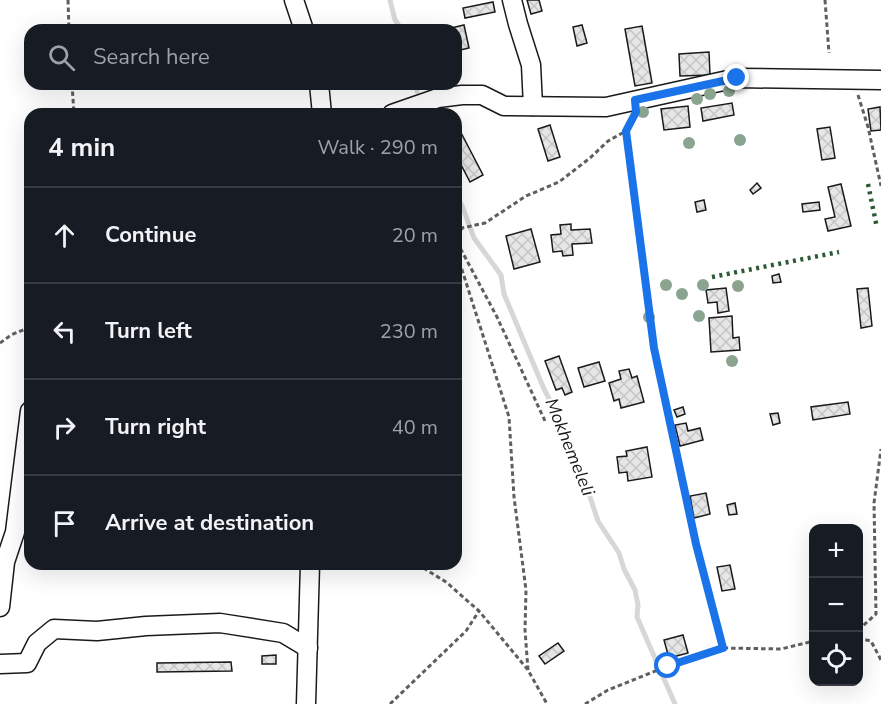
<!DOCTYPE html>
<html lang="en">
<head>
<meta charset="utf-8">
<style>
  :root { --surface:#171b24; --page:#20242c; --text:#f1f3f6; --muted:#9ea1a6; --line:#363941 }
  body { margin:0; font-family:"Nunito Sans",sans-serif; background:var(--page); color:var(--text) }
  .controls { position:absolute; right:18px; bottom:18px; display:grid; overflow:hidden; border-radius:12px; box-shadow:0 6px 24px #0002 }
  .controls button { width:54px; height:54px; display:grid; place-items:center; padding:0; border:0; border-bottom:2px solid var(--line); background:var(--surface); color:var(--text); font:30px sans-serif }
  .stop { position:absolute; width:18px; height:18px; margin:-14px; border:4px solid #1a73e8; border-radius:50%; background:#fff }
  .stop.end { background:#1a73e8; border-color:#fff; box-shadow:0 2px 6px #0008 }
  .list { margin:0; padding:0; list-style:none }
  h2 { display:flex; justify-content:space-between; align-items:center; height:78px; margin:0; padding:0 24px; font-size:26px }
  h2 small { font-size:20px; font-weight:400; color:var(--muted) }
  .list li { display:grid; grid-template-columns:39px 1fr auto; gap:18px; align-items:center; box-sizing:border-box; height:96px; padding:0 24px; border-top:2px solid var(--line) }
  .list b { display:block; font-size:22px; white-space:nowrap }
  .list em { font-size:20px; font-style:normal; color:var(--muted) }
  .icon { flex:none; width:33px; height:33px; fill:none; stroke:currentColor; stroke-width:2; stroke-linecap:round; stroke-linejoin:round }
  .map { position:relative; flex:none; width:881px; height:704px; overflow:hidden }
  .search { position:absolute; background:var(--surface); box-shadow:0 6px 24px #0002; left:24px; top:24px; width:438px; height:66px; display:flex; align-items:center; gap:15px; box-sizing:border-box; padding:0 21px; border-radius:18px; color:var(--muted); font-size:22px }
  .panel { position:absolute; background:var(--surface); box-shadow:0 6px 24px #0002; left:24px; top:108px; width:438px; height:462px; border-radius:18px }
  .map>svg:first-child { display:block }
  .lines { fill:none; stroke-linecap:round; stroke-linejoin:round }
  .stream { stroke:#d7d7d7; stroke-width:5 }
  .building { fill:url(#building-cross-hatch); stroke:#1a1a1a; stroke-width:1.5 }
  .minor-casing { stroke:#1a1a1a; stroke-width:21 }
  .path { stroke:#5f5f5f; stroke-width:3; stroke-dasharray:4.5 3; stroke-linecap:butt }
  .minor { stroke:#fff; stroke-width:18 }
  .hedge { stroke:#2b5a34; stroke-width:4.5; stroke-dasharray:3 4.5; stroke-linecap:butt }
  .tree { fill:#8aa48f }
  .route { stroke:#1a73e8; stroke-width:8 }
  .labels { text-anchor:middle; stroke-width:4.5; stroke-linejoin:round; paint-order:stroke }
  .water-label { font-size:18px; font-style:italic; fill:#1a1a1a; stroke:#fff }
</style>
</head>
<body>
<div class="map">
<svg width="881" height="704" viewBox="0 0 881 704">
  <defs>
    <pattern id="building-cross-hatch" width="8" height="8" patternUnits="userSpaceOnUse" patternTransform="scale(1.5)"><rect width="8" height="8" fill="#e6e6e6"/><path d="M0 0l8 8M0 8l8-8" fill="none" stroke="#c5c5c5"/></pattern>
  </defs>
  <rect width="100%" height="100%" fill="#fff"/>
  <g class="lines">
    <g class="stream">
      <path d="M390,0L395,20L402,30"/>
      <path d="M417,84V91"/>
      <path d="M456,194L463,208L474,238L501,275L504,294L544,389L557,414L572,462L587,488L598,521L619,553L624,569L635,590L638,605L637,617L675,704"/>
    </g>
  </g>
  <g class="building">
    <path d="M527,0H539L542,11L531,14Z"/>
    <path d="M493,2L495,12L465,18L463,8Z"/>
    <path d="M464,25L469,48L456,51V30H443Z"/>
    <path d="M582,25L587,43L577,46L573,27Z"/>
    <path d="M642,26L652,83L635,86L625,29Z"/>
    <path d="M709,52L710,75L680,76L679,54Z"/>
    <path d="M732,103L734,115L703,121L701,108Z"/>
    <path d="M688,106L690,127L664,130L661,109Z"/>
    <path d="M880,107L881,130L871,131L868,109Z"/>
    <path d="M457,125L483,175L470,182L456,155Z"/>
    <path d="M550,125L560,157L548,161L538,129Z"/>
    <path d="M830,127L835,158L822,160L817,129Z"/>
    <path d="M757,183L761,188L753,194L750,190Z"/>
    <path d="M841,184L851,226L828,231L825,219L835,217L828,187Z"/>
    <path d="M704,200L706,210L697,212L695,202Z"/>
    <path d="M819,202L820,210L803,212L802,204Z"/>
    <path d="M571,224V230L590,229L592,243L572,244L573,255L563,256L562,251L553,252L551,235L561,234L560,225Z"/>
    <path d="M531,229L540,262L514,269L506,236Z"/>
    <path d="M779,274L781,282L773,283L772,276Z"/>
    <path d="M726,288L729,311L718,313L717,302L708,303L706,290Z"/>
    <path d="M868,288L872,326L861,328L857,289Z"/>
    <path d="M732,316L733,338L739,337L740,350L711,352L709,318Z"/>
    <path d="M559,356L572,392L565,395L562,388L556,390L545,361Z"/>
    <path d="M599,362L605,381L584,387L578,368Z"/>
    <path d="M629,369L632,378L637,376L644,402L621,408L619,399L614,401L609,383L621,379L619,371Z"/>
    <path d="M848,402L850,414L813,420L811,407Z"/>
    <path d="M683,407L685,414L677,417L674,410Z"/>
    <path d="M778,413L780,423L773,425L770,414Z"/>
    <path d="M686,423L688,431L700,428L703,440L680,446L675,425Z"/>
    <path d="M647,447L652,477L628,481L627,472L619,473L617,457L627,456L626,451Z"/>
    <path d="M706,493L710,514L694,518L690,496Z"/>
    <path d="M735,503L737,514L729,515L727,505Z"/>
    <path d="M730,565L735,589L722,591L717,567Z"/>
    <path d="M683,635L688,653L669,658L664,640Z"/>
    <path d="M558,643L564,651L545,664L539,656Z"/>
    <path d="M276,655V664H262V656Z"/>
    <path d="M231,662L232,671L157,672V663Z"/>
  </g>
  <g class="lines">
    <defs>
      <g id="minor">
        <path d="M294,0L304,30"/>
        <path d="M512,0L518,24L531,65L533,106"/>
        <path d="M319,84L322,114"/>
        <path d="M392,114L438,98L462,95H482L504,106L606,107L737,78L881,80"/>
        <path d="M0,607L5,562L15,532L30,411"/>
        <path d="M0,664L27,663L37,643L54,629L97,631L146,626L220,623L283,633L308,648"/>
        <path d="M306,704L310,564"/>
      </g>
    </defs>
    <use href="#minor" class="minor-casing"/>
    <g class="path">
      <path d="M68,0L69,30"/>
      <path d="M825,0L829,53"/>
      <path d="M72,84L74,114"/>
      <path d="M858,95L868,127L881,186"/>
      <path d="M633,119L626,131L654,348L696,544L723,648"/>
      <path d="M457,242L497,317L545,421"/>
      <path d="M0,343L11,335L30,327"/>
      <path d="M417,564L446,582L479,611L528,670L547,704"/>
      <path d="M858,630L876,614L874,503L881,449"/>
      <path d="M858,638L871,641L881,660"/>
      <path d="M528,670L525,630L526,590L514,497L509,417L456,251L457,242L462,228L485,223L526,196L559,182L590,158L608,141L626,131"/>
      <path d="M390,704L466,631L479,611"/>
      <path d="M585,704L608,690L668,666L723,648L781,649L814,641"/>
    </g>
    <use href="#minor" class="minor"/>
    <g class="hedge">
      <path d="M868,184L877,228"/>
      <path d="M712,277L839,252"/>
    </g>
  </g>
  <g class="tree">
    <circle cx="729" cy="91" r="6"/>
    <circle cx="710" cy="94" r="6"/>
    <circle cx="697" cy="99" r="6"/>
    <circle cx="643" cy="112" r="6"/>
    <circle cx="740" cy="140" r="6"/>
    <circle cx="689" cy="143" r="6"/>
    <circle cx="666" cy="285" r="6"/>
    <circle cx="703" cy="285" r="6"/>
    <circle cx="738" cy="286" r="6"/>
    <circle cx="682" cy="294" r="6"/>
    <circle cx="699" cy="316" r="6"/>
    <circle cx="649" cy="317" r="6"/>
    <circle cx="732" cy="361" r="6"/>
  </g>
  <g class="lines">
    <path class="route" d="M668,666L723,648L696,544L654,348L626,131L636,112L635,100L737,78"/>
  </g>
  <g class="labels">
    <g class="water-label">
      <text transform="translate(570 447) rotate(68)" y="6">Mokhemeleli</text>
    </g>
  </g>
</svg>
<div class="controls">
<button>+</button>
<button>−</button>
<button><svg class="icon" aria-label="locate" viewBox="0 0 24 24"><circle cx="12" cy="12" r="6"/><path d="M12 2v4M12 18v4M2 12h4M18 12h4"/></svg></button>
</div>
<div class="stop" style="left:668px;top:666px"></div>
<div class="stop end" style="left:737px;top:78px"></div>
<div class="search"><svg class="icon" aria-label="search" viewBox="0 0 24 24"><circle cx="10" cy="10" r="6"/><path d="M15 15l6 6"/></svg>Search here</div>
<section class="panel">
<h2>4 min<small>Walk · 290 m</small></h2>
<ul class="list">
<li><svg class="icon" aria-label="ahead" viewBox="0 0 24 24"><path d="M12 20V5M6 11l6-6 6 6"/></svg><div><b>Continue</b></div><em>20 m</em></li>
<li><svg class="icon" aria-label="left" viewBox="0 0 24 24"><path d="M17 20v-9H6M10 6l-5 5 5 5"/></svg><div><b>Turn left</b></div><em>230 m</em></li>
<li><svg class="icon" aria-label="right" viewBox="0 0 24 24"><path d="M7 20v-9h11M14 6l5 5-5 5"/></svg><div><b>Turn right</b></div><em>40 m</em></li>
<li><svg class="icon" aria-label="arrive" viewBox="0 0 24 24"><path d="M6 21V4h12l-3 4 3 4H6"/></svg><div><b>Arrive at destination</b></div></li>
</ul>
</section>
</div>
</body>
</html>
